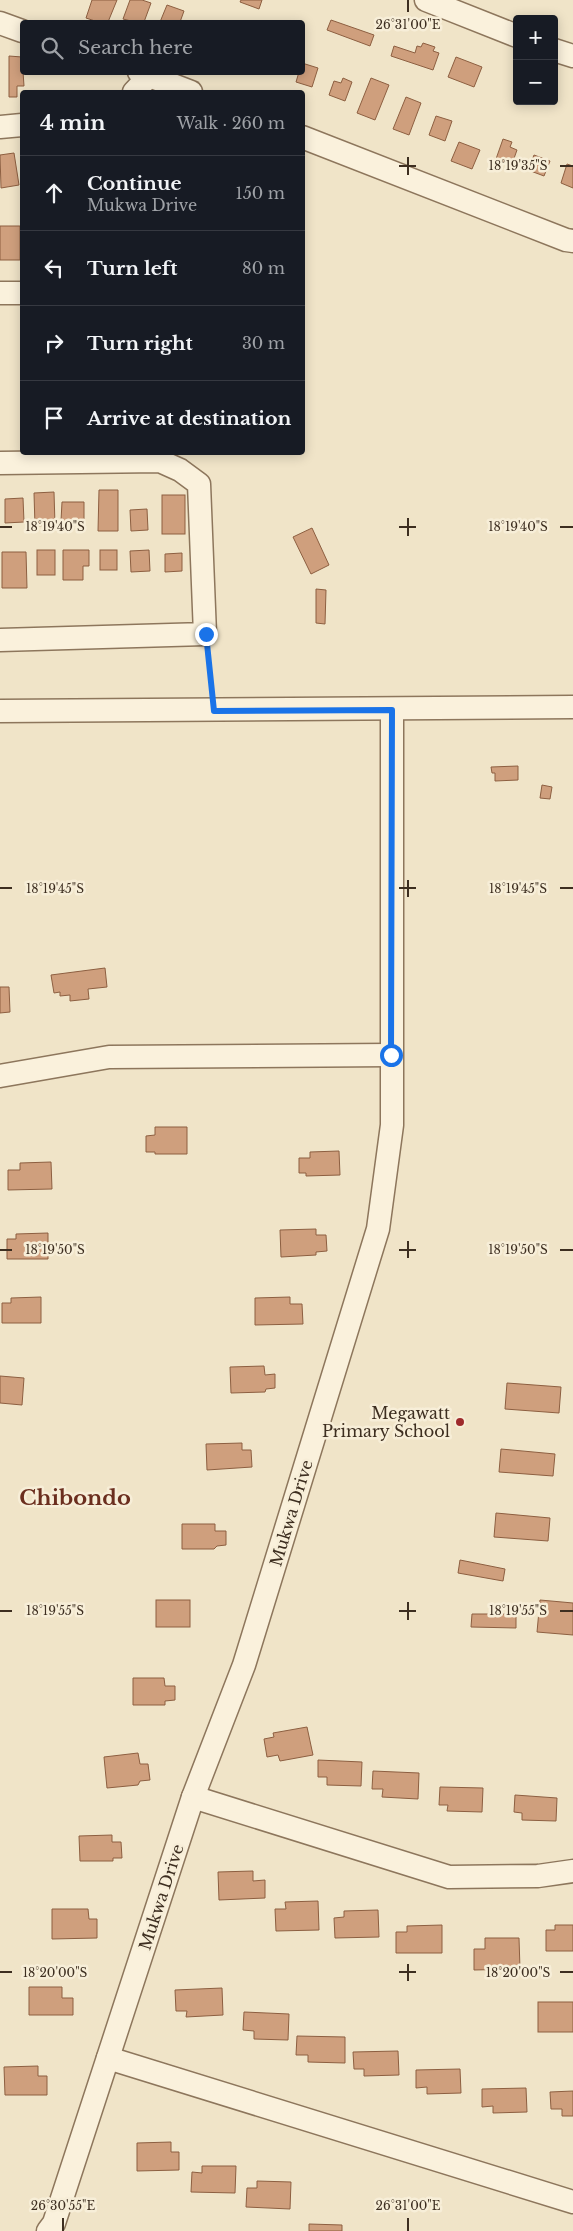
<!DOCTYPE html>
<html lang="en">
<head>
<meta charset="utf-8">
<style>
  :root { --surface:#171b24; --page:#242831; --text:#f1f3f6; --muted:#9ea1a6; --line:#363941 }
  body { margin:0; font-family:"Libre Baskerville",serif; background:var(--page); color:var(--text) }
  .controls { position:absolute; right:15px; top:15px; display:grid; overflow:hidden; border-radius:5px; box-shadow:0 2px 12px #0003 }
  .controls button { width:45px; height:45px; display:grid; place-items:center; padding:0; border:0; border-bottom:1px solid var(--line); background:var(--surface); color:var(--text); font:25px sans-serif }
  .stop { position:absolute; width:15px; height:15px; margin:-11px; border:4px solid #1a73e8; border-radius:50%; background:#fff }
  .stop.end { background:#1a73e8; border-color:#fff; box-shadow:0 1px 5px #0008 }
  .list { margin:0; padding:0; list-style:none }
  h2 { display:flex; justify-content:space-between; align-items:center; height:65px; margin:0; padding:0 20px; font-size:21px }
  h2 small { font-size:16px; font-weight:400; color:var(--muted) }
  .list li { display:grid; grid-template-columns:32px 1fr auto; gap:15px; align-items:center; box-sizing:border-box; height:75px; padding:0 20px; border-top:1px solid var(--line) }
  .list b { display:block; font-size:19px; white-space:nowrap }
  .list p { margin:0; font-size:16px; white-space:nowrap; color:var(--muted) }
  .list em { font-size:16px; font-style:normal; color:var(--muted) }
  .icon { flex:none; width:28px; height:28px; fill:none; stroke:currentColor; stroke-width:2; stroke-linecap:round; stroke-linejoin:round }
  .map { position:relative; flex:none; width:573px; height:2231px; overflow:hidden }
  .search { position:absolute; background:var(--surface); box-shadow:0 2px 12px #0003; left:20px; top:20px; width:285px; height:55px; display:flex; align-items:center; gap:12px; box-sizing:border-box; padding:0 18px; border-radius:5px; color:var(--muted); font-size:19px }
  .panel { position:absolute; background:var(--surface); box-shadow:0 2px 12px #0003; left:20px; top:90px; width:285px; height:365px; border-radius:5px }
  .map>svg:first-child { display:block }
  .building { fill:#cf9f7d; stroke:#8d5f41 }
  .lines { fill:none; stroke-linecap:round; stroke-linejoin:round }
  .minor-casing { stroke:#8d765c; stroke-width:25 }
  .path { stroke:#8d765c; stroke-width:3; stroke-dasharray:4 2.5; stroke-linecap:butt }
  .minor { stroke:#faf1dc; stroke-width:22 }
  .route { stroke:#1a73e8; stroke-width:6 }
  .ticks { fill:none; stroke:#3d2e20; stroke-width:2 }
  .poi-dot { fill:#9e2a2b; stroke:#f7eed8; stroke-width:2 }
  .labels { text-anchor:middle; stroke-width:5; stroke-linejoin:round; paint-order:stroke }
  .poi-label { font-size:16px; fill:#3d2e20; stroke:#f7eed8; text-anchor:end }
  .street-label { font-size:16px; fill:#3d2e20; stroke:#f7eed8 }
  .district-label { font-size:21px; font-weight:bold; fill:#6b2e1e; stroke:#f7eed8 }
  .ticks-label { font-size:12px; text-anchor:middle; fill:#3d2e20; stroke:#f7eed8; stroke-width:5; stroke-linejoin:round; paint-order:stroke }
</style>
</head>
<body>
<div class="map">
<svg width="573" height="2231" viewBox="0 0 573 2231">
  <rect width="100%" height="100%" fill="#f0e4c8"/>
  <g class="building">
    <path d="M92,0H117L108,22H98L86,18Z"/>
    <path d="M130,0H142L151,3L144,22H135L123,19Z"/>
    <path d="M241,0H262L259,9L240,2Z"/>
    <path d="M167,5L184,11L180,22H160Z"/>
    <path d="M331,20L374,35L370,46L327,30Z"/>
    <path d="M423,43L435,47L433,51L439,53L433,70L391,56L394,46L415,53L417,46L421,47Z"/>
    <path d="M9,56L22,57L24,86H17V97H9Z"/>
    <path d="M456,57L482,67L474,87L448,77Z"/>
    <path d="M302,63L318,68L312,87L296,82L299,72H302Z"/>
    <path d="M343,78L352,82L345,101L329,95L334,81L341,83Z"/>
    <path d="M371,78L389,85L375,120L357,113Z"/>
    <path d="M406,97L421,103L409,135L393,129Z"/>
    <path d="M436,116L452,121L445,141L429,135Z"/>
    <path d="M503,139L512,142L510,147L517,150L512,164L496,159Z"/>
    <path d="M459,142L480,150L472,169L451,161Z"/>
    <path d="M14,153L19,185L1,188L0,155Z"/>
    <path d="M534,155L550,161L544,176L528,170Z"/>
    <path d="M567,164L573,166V188L561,183Z"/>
    <rect x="0" y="226" width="20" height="34"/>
    <path d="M99,490H118V531H98Z"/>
    <path d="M54,492L55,525L35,526L34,493Z"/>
    <rect x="162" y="495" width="23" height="39"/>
    <path d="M23,498L24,522L5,523V499Z"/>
    <path d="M62,502H84V521H61Z"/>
    <path d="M147,509L148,530L131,531L130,510Z"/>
    <path d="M312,528L329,565L311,574L293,537Z"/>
    <rect x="37" y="550" width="18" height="25"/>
    <path d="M63,550H89V566H83V580H63Z"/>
    <rect x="100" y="550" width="17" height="20"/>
    <path d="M149,550L150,571L131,572L130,551Z"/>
    <path d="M2,552H26L27,588H2Z"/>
    <path d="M182,553V571L165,572V554Z"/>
    <path d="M316,589L326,590L325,624L316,623Z"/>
    <path d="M518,766V780L495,781V773H492L491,767Z"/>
    <path d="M542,785L552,787L550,799L540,798Z"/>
    <path d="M105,968L107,987L88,989L89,999L70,1001V995L60,996V992L54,993L51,975Z"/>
    <path d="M0,987H9L10,1012L0,1013Z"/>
    <path d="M155,1127H187V1154H155V1152H146V1136L155,1135Z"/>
    <path d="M339,1151L340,1175L306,1176V1173H299V1158H310V1152Z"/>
    <path d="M51,1162L52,1189L8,1190V1170H20V1163Z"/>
    <path d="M316,1229V1235H326L327,1251L316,1252V1255L281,1257L280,1230Z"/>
    <path d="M48,1233V1259H7V1239H16V1234Z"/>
    <path d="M41,1297V1323H2V1303H11V1298Z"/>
    <path d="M290,1297V1304H302L303,1324L255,1325V1298Z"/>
    <path d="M264,1366L265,1375L275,1374V1388L266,1389L265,1392L231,1393L230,1367Z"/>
    <path d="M0,1376L24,1378L22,1405L0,1403Z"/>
    <path d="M507,1383L561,1387L559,1413L505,1409Z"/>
    <path d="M242,1443V1450H251L252,1467L207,1470L206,1444Z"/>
    <path d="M501,1449L555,1454L553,1476L499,1472Z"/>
    <path d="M496,1513L550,1518L548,1541L494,1537Z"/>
    <path d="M182,1524H215V1531H226V1545L217,1546L214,1549H182Z"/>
    <path d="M460,1560L505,1569L503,1581L458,1573Z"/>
    <rect x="156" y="1600" width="34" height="27"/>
    <path d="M540,1600L573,1603V1635L537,1632Z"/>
    <path d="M472,1614H516V1628L471,1627Z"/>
    <path d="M133,1678H164L165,1686H175V1700L165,1701V1705H133Z"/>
    <path d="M307,1727L313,1755L280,1761L278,1755L267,1757L264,1739L274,1737L273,1733Z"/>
    <path d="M138,1753L140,1764H148L150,1780L140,1781L138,1785L107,1788L104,1757Z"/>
    <path d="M318,1760L362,1762L361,1786L327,1785V1777H318Z"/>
    <path d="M373,1771L419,1773L418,1799L382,1797L383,1789H372Z"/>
    <path d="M440,1787L483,1788L482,1812L447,1811L448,1805H439Z"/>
    <path d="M515,1795L557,1798L556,1821L522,1820V1813L514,1812Z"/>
    <path d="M112,1835V1842H121L122,1858H113V1861H80L79,1836Z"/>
    <path d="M253,1871V1881L265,1880V1898L219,1900L218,1872Z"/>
    <path d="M318,1901L319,1930L276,1931L275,1909H286L285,1902Z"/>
    <path d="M52,1909H88L89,1919H97V1938L52,1939Z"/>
    <path d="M378,1910L379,1937L335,1938L334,1918L344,1917V1911Z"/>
    <path d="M442,1925V1953H396V1932H407V1926Z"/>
    <path d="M555,1925H573V1951H546V1930H555Z"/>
    <path d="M485,1938H519L520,1969L474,1970V1949H485Z"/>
    <path d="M29,1987H62V1998H73V2015H29Z"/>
    <path d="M222,1988L223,2015L186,2017L187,2011H176L175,1990Z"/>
    <rect x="538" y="2002" width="35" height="30"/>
    <path d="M244,2012L289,2014L288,2040L254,2039V2031L243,2030Z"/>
    <path d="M297,2036L345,2037V2063L308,2062V2055H296Z"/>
    <path d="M398,2051L399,2075L364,2076V2069H354L353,2052Z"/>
    <path d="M38,2066V2076H47V2095H5L4,2067Z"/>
    <path d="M460,2069L461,2093L427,2094V2087L416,2088V2070Z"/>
    <path d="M526,2088L527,2112L493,2113V2106L482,2107V2089Z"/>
    <path d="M573,2091V2116H562V2109H551L550,2092Z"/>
    <path d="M171,2142V2152H179V2170L137,2171V2143Z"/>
    <path d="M202,2166H236L235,2193L191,2192L192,2172L202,2173Z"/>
    <path d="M257,2181L291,2182L290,2209L246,2207L247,2188H257Z"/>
    <path d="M309,2224L342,2225V2231H309Z"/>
  </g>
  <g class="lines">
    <defs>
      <g id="minor">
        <path d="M426,0L517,36"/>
        <path d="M0,23L22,31"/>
        <path d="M554,50L573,56"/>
        <path d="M139,72L191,92"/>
        <path d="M134,92L149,76"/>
        <path d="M0,127L22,125"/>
        <path d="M302,137L566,240L573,241"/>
        <path d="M0,293H22"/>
        <path d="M0,463L160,461L180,470L199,484L205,634L0,640"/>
        <path d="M0,711L573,707"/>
        <path d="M0,1076L109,1057L391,1055"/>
        <path d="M193,1797L449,1877L538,1876L573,1871"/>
        <path d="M108,2058L573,2202"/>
        <path d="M48,2231L54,2223L193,1797L244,1665L378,1229L392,1125V710"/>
      </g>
    </defs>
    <use href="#minor" class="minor-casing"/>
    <path class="path" d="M207,652L212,691"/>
    <use href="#minor" class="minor"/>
  </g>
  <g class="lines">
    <path class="route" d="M206,634L214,711L392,710L391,1055"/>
  </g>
  <path class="ticks" d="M408,0V12M408,157V175M399,166H416M560,166H573M408,518V536M0,527H12M399,527H416M560,527H573M408,880V897M0,888H12M399,888H416M560,888H573M408,1241V1258M0,1250H12M399,1250H416M560,1250H573M408,1602V1620M0,1611H12M399,1611H416M560,1611H573M408,1964V1981M0,1972H12M399,1972H416M560,1972H573M63,2218V2231M408,2218V2231"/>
  <circle class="poi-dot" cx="460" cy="1422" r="5"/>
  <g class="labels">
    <g class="poi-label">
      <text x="450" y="1419">Megawatt<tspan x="450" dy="18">Primary School</tspan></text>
    </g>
    <g class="street-label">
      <text transform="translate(291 1513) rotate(-73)" y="6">Mukwa Drive</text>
      <text transform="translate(161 1897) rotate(-72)" y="6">Mukwa Drive</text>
    </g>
    <g class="district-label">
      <text x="75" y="1505">Chibondo</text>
    </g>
  </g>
  <g class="ticks-label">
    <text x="408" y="29">26°31'00"E</text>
    <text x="518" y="170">18°19'35"S</text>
    <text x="55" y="531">18°19'40"S</text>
    <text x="518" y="531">18°19'40"S</text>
    <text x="55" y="893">18°19'45"S</text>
    <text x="518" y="893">18°19'45"S</text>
    <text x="55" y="1254">18°19'50"S</text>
    <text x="518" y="1254">18°19'50"S</text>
    <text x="55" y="1615">18°19'55"S</text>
    <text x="518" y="1615">18°19'55"S</text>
    <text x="55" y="1977">18°20'00"S</text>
    <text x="518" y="1977">18°20'00"S</text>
    <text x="63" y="2210">26°30'55"E</text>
    <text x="408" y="2210">26°31'00"E</text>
  </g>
</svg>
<div class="controls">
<button>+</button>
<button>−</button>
</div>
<div class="stop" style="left:391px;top:1055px"></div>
<div class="stop end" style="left:206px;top:634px"></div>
<div class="search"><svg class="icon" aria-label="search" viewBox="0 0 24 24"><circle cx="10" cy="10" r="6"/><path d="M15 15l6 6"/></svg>Search here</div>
<section class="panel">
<h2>4 min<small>Walk · 260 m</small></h2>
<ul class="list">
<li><svg class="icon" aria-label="ahead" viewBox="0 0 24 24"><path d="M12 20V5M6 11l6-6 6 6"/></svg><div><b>Continue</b><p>Mukwa Drive</p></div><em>150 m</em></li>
<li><svg class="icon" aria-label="left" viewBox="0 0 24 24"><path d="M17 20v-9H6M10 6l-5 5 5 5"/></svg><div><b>Turn left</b></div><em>80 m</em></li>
<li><svg class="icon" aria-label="right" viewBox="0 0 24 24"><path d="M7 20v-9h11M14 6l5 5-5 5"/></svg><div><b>Turn right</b></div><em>30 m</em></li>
<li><svg class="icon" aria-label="arrive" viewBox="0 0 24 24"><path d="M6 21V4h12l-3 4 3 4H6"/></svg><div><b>Arrive at destination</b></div></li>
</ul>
</section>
</div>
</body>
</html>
